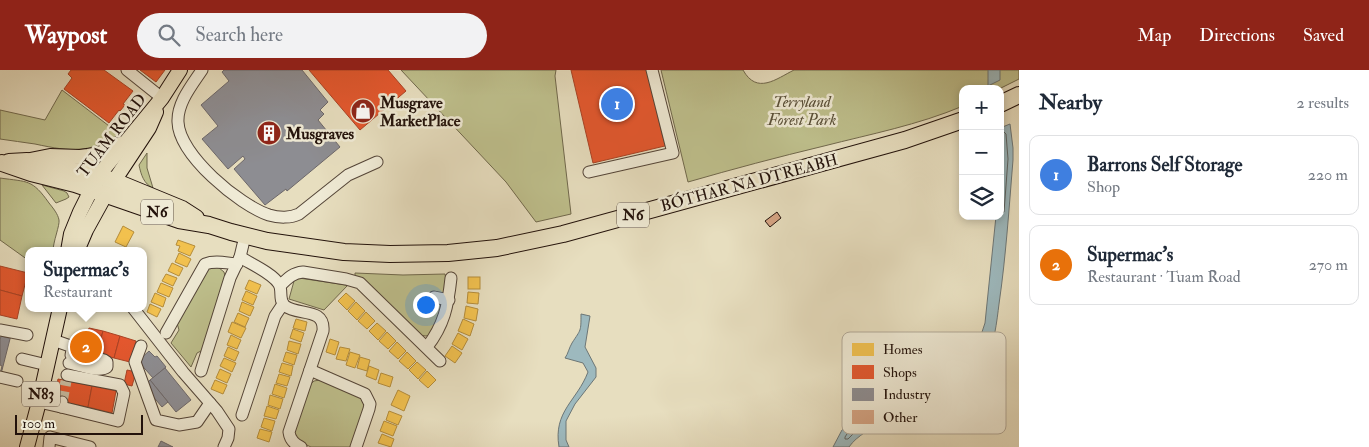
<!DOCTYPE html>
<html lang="en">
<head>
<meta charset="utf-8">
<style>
  :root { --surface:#fff; --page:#f2f2f3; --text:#1f2937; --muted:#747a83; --line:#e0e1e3; --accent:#8f2418 }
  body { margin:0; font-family:"IM FELL Double Pica",serif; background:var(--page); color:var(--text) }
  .controls { position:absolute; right:15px; top:15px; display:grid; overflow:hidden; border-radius:10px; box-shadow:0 2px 8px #0003 }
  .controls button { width:45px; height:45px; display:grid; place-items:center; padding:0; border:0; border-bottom:1px solid var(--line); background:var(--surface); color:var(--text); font:25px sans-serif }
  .scale { position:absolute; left:15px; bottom:12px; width:128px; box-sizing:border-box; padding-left:5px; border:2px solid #23120b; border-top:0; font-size:14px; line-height:18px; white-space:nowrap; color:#23120b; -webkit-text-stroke:4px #efead5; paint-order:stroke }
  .you { position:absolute; left:425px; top:234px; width:18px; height:18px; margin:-12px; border:4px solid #fff; border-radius:50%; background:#1a73e8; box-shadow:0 0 0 8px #1a73e833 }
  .badge { display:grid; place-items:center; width:32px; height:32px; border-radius:50%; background:var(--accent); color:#fff; font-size:16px; font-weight:700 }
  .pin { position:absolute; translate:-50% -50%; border:2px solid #fff; box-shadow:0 1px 5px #0006 }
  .popup { position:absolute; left:25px; top:177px; width:122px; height:65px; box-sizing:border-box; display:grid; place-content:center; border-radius:10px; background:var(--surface); filter:drop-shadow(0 1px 4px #0005); font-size:16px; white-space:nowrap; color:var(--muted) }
  .popup b { font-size:19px; color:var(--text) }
  .popup::after { content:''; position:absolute; left:50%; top:100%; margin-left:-10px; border:10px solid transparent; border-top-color:var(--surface) }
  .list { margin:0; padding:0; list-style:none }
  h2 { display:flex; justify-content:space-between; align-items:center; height:65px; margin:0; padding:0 20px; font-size:21px }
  h2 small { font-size:16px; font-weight:400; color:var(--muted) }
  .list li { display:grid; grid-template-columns:32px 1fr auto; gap:15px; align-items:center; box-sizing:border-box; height:80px; margin:0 10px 10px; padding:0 10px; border:1px solid var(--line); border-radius:10px }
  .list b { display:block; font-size:19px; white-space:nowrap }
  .list p { margin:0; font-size:16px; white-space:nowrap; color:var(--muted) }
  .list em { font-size:16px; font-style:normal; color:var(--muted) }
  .icon { flex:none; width:28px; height:28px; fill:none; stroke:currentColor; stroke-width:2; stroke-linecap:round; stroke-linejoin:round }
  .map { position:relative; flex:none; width:1019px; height:377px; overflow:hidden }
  header { display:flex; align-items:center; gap:30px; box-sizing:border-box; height:70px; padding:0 25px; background:var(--accent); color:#fff }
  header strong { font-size:24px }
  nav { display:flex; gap:28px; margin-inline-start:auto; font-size:18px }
  .search { width:350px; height:45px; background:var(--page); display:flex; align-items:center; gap:12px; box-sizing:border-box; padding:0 18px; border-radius:28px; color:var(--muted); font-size:19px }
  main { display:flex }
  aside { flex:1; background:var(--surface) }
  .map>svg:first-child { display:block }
  .green { fill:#bebf8c; stroke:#70684c }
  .water { fill:#9db9be; stroke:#6c7676 }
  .homes { fill:#f2c14e; stroke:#b48c3a }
  .shops { fill:#e4572e; stroke:#aa4224 }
  .industry { fill:#8d8d92; stroke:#6d686a }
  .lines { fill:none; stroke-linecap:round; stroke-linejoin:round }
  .shore { stroke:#606664; stroke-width:1 }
  .building { fill:#d5a484; stroke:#23120b }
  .minor-tunnel { stroke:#cabfa4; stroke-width:11; stroke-dasharray:11 5.5; stroke-linecap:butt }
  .minor-casing { stroke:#544538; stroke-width:13 }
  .major-casing { stroke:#23120b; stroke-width:16 }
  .highway-casing { stroke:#23120b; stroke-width:18 }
  .minor { stroke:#efead5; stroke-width:11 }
  .major { stroke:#e7debf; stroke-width:14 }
  .highway { stroke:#e7debf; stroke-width:16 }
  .labels { text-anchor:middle; stroke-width:5; stroke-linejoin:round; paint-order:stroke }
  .shield { fill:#efead5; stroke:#605348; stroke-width:1 }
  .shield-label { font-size:15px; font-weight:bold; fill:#23120b }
  .park-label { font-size:16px; font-style:italic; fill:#594f38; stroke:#efead5 }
  .poi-label { font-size:16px; font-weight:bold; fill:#23120b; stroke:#efead5; text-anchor:start }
  .street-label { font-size:16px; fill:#23120b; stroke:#efead5 }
  .key { fill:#efead5; stroke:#b2a998; stroke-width:1 }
  .key-label { font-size:14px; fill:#23120b }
</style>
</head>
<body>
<header>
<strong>Waypost</strong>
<div class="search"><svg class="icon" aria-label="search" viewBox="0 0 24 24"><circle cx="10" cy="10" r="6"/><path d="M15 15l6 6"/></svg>Search here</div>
<nav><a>Map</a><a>Directions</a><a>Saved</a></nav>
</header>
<main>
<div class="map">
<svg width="1019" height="377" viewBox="0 0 1019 377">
  <rect width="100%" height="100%" fill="#e7debf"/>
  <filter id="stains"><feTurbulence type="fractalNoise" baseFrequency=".004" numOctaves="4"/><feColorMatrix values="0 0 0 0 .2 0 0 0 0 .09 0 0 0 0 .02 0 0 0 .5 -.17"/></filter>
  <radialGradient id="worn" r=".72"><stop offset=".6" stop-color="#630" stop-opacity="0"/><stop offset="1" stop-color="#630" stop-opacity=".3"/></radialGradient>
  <g class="green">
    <path d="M401,0H556L555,6L571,144L536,152L506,112Z"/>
    <path d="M661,0H743C757,25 776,9 794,0H1019V9L999,19H963V36C918,55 871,64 824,76C778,87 733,99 688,112Z"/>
    <path d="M62,20L113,59L124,61C91,84 72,82 35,74C23,72 12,71 0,69V40L45,50Z"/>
    <path d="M147,83V98L153,118C144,114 141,105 139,95Z"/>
    <path d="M0,108C28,112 32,109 49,133C53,138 58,144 59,150C60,155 53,172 53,181H28V190L0,170Z"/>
    <path d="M42,115L64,121L67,123L69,127L66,129L56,133Z"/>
    <path d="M218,197L224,202L225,206L203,280L197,283L191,297L171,273L179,260L177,253L209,198Z"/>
    <path d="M355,203L403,205L445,204L447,215L442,234L443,236L432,264L426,266L419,265L355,208Z"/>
    <path d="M299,208L346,215L347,216L324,240L289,229L294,211Z"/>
    <path d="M320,310L361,327L365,336L351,377H311L298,371L294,362L310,315L314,311Z"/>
  </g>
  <g class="water">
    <path d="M988,0H1000V10L988,16Z"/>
    <path d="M1010,54L1013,78V90C1009,138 1006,186 999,234C997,250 994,278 985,292C974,310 958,321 938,330C913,341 864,355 849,377H833L842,360L856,346L897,333L940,316L961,303L975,283L985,253L996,146H1000V58Z"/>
    <path d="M581,244L590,246L585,277L596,298V307L575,334L566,351V370L569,377H559C553,341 577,331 588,302L583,293L565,288C568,284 569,278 572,273C581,259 581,262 581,244Z"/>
  </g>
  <g class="homes">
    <path d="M123,156L134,162L126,177L115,172Z"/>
    <path d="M178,170L195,176L190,186L178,181L180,176L176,175Z"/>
    <path d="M179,183L191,189L187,197L175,192Z"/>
    <path d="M172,193L183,198L179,206L168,201Z"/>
    <path d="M166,204L177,208L173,216L162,211Z"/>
    <rect x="468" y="207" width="12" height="12"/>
    <path d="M249,210L261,215L257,224L245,219Z"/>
    <path d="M161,213L173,218L169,227L157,222Z"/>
    <path d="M246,221L257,226L253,235L242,230Z"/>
    <path d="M468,222L479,223L478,234L467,233Z"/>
    <path d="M155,223L166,228L163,237L151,232Z"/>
    <path d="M346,223L355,231L347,240L338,231Z"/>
    <path d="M242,232L254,237L250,246L239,241Z"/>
    <path d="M356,232L365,241L357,250L348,241Z"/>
    <path d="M150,234L161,239L157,247L147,242Z"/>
    <path d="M466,236L478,239L476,251L464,248Z"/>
    <path d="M366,242L375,251L367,259L358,251Z"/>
    <path d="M238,243L249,248L245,257L234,252Z"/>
    <path d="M296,249L307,252L305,261L293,258Z"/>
    <path d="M463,249L474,254L470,266L458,261Z"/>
    <path d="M232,252L246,258L241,268L228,262Z"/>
    <path d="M377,253L386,261L378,270L369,261Z"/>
    <path d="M293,259L304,263L301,272L290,268Z"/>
    <path d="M387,262L396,271L388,279L379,271Z"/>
    <path d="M458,263L468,269L462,280L452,274Z"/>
    <path d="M231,265L241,270L237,279L227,275Z"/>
    <path d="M330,269L339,272L335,285L326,282Z"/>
    <path d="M289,271L301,274L298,284L287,280Z"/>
    <path d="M397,272L406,281L398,289L389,281Z"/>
    <path d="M452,276L462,283L455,293L445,286Z"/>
    <path d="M228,277L239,282L235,291L224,286Z"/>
    <path d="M340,277L350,279L346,291L336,289Z"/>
    <path d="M286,282L297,285L294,295L283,291Z"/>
    <path d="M350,282L360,285L355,298L346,295Z"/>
    <path d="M407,282L416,291L408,299L399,291Z"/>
    <path d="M360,287L370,290L367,301L357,298Z"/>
    <path d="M224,288L236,293L232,302L220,296Z"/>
    <path d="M417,292L426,300L418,309L409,300Z"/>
    <path d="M282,293L293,296L291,306L279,302Z"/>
    <path d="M369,296L379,300L376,310L366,306Z"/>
    <path d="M220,299L231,304L227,313L216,308Z"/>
    <path d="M427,301L436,310L428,318L419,310Z"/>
    <path d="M381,303L393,307L390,317L378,313Z"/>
    <path d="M279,304L290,307L287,316L276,313Z"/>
    <path d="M215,310L227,315L223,324L211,319Z"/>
    <path d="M275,314L287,318L284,328L272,324Z"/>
    <path d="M398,320L410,326L404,341L391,335Z"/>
    <path d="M270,325L283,329L280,339L268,335Z"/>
    <path d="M267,336L279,340L276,349L264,346Z"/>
    <path d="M389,341L402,346L398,355L386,350Z"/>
    <path d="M264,348L275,351L272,361L261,357Z"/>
    <path d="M384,351L397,356L393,366L380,361Z"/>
    <path d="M260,359L272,362L269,372L257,368Z"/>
    <path d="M382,364L394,369L391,377L378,373Z"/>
  </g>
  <g class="shops">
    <path d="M71,0H104L133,21L123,34L125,35L120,41L119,40L109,53L64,19L72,8L68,4Z"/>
    <path d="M140,0H165L156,12Z"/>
    <path d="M309,0H388L406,21L360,60Z"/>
    <path d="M571,0H647L663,68H668L669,75L593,93Z"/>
    <path d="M0,196L28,203L22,226L0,220Z"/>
    <path d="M0,220L22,226L17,249L0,245Z"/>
    <path d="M89,258L103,261L97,283L83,280Z"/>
    <path d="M103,261L120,266L114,288L97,283Z"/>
    <path d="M120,266L136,271L130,292L114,288Z"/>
    <path d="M127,300L136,302L132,316L124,314Z"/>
    <path d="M58,309L92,316L88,337L54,330Z"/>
    <path d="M92,316L116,321L112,343L88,337Z"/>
  </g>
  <g class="industry">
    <path d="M224,0H302L328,32L320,40L324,44L318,50L340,77L287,121L286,119L265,135L234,99L245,89L243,86L228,99L202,69L218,56L201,35L229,11L222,2Z"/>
    <path d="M10,265H11L1,304H0L2,296L0,295V270L1,266L9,268Z"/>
    <path d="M149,281L155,287L157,286L166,297L153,308L138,291Z"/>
    <path d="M165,298L191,330L176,342L150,310Z"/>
    <path d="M150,310L168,332L162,337L144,316Z"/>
    <path d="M161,371L173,377H158Z"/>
  </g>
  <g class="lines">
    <g class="shore">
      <path d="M1000,62H1004L1006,64L1008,89L1004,142L1000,144"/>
      <path d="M877,345L880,346L879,349L857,360L848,369H845V367C853,353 863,349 877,345Z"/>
    </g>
  </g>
  <path class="building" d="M777,142L781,148L770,157L765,151Z"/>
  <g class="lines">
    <path class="minor-tunnel" d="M62,332L66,311"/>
    <defs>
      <g id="minor">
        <path d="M127,0L162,28"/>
        <path d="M202,0C192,15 177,33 178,52C179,85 239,135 269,145C279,148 291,148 299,144L348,105L377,92"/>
        <path d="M589,102L673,83L652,0"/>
        <path d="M240,187C251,194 272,203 279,214C283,221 278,230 285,236C298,246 325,237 323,261L289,362C290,370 294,374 301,377"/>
        <path d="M280,216C287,209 292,203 303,202L346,209L360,213L440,291"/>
        <path d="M434,227L449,230"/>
        <path d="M133,238L183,302L217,341L229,359L228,368L224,377"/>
        <path d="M0,260L27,265"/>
        <path d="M166,263L205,194C215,190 226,193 237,194"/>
        <path d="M53,270L73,277L71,285"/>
        <path d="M141,276L135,292L156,350L179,355L197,352L210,333"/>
        <path d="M427,277C444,255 448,236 451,208"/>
        <path d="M22,289L47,295"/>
        <path d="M69,293C80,295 99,303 107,297V292L104,290L72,281"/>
        <path d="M310,300L365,324L370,334L369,339L356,377"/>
        <path d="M201,301L230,208L240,187L245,166"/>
        <path d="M0,307L17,311"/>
        <path d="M39,332L61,337L62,332"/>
        <path d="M61,337L118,351L124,323L120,315L67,305"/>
        <path d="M242,345L275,246L283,234"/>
        <path d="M49,377L50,367L90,377"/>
      </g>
      <g id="major">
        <path d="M30,90L50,86L80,87L88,86L99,84L121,74"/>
        <path d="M68,181L71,164L80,142L98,106L162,28L180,0"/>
        <path d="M77,181L86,160L102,131L114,111L149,58L156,42"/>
        <path d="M27,377L39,332L60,238"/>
      </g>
      <g id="highway">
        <path d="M1000,34L1019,25"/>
        <path d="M9,92L27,91L98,106L114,111L182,139L196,148"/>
        <path d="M2,93L31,103L75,114L179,150L209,155L231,162L267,171L344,182L390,184L448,183L497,178L563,164L905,70L963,50"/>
      </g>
    </defs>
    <use href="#minor" class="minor-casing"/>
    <use href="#major" class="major-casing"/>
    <use href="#highway" class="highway-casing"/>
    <use href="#minor" class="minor"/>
    <use href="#major" class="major"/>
    <use href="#highway" class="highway"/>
  </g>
  <defs>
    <symbol id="shop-disc" viewBox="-11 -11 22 22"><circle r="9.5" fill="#8f2418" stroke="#efead5"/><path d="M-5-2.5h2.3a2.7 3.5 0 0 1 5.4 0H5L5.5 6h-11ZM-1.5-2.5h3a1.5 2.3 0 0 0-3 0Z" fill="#fff"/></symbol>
    <symbol id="building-disc" viewBox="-11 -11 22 22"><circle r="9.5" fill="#8f2418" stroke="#efead5"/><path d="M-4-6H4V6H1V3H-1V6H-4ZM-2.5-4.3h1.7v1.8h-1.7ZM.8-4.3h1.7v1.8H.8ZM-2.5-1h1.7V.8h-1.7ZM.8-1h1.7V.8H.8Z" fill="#fff"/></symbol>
  </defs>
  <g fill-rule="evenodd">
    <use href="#shop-disc" x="349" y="27" width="28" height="28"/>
    <use href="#building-disc" x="255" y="49" width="28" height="28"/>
  </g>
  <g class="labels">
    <g class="shield">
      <rect x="141" y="129.5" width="32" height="25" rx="4"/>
      <rect x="617" y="132.5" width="32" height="25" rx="4"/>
      <rect x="22" y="311.5" width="38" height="25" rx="4"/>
    </g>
    <g class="shield-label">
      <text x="157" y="147">N6</text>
      <text x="633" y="150">N6</text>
      <text x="41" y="329">N83</text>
    </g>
    <g class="park-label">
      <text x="802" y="37">Terryland<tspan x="802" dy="18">Forest Park</tspan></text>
    </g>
    <g class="poi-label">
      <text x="380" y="38">Musgrave<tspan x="380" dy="18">MarketPlace</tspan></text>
      <text x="286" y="69">Musgraves</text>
    </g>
    <g class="street-label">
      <text transform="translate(111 65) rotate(-52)" y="6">TUAM ROAD</text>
      <text transform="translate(749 112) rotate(-15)" y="6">BÓTHAR NA DTREABH</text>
    </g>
  </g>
  <rect x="842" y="262" width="164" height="102" rx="8" class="key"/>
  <rect x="852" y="273" width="22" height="13" fill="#f2c14e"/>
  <rect x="852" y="295" width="22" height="14" fill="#e4572e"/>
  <rect x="852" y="318" width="22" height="13" fill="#8d8d92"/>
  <rect x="852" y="340" width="22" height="14" fill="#d5a484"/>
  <g class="key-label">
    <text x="883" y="284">Homes</text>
    <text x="883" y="307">Shops</text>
    <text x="883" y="329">Industry</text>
    <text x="883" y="352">Other</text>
  </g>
  <rect width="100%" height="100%" filter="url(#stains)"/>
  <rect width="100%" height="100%" fill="url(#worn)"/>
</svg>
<div class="controls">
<button>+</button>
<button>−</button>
<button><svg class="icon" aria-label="layers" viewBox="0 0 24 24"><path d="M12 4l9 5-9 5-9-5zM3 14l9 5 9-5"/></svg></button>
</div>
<div class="scale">100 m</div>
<div class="you"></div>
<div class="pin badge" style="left:617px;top:34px;background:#3f7fe0">1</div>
<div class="pin badge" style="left:86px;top:277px;background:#e8710a">2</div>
<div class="popup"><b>Supermac's</b>Restaurant</div>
</div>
<aside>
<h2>Nearby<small>2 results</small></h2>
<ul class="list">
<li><span class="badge" style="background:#3f7fe0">1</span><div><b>Barrons Self Storage</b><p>Shop</p></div><em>220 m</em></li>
<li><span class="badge" style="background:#e8710a">2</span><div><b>Supermac's</b><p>Restaurant · Tuam Road</p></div><em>270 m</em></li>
</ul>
</aside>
</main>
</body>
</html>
